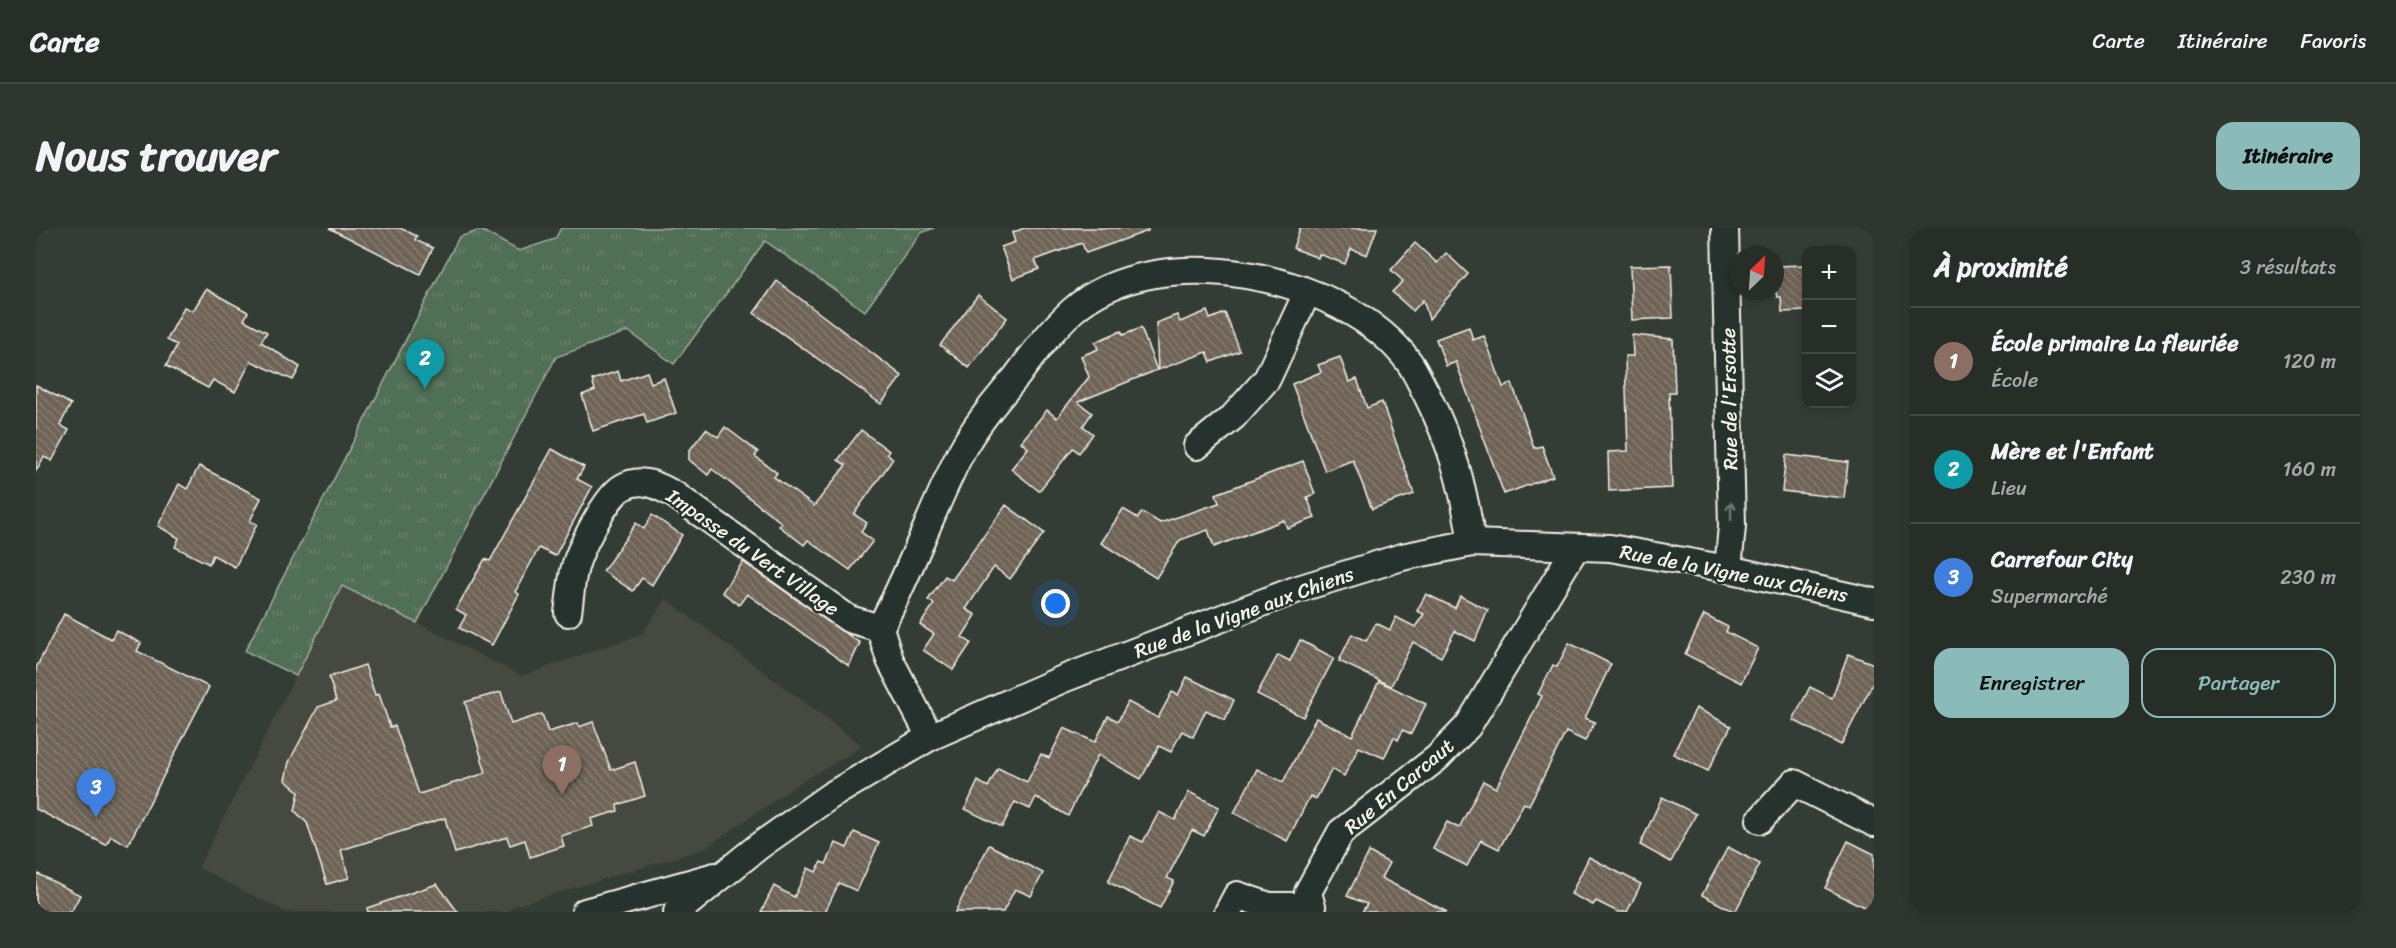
<!DOCTYPE html>
<html lang="fr">
<head>
<meta charset="utf-8">
<style>
  :root { --surface:#272e28; --page:#2f3630; --text:#f1f3f6; --muted:#a4a8a8; --line:#434a45; --accent:#8bbbb9 }
  body { margin:0; font-family:Sriracha,sans-serif; background:var(--page); color:var(--text) }
  .controls { position:absolute; right:18px; top:18px; display:grid; overflow:hidden; border-radius:12px; box-shadow:0 3px 9px #0003 }
  .controls button { width:54px; height:54px; display:grid; place-items:center; padding:0; border:0; border-bottom:2px solid var(--line); background:var(--surface); color:var(--text); font:30px sans-serif }
  .compass { position:absolute; left:1694px; top:18px; width:54px; height:54px; border-radius:50%; background:var(--surface); box-shadow:0 3px 9px #0003; rotate:25deg }
  .you { position:absolute; left:1020px; top:376px; width:21px; height:21px; margin:-15px; border:4px solid #fff; border-radius:50%; background:#1a73e8; box-shadow:0 0 0 9px #1a73e833 }
  .badge { display:grid; place-items:center; width:39px; height:39px; border-radius:50%; background:var(--accent); color:#fff; font-size:20px; font-weight:700 }
  .pin { position:absolute; translate:-50% -50px; filter:drop-shadow(0 2px 3px #0008) }
  .pin::after { content:''; position:absolute; top:32px; width:21px; height:18px; background:inherit; clip-path:polygon(0 0,100% 0,50% 100%) }
  .list { margin:0; padding:0; list-style:none }
  h2 { display:flex; justify-content:space-between; align-items:center; height:78px; margin:0; padding:0 24px; font-size:26px }
  h2 small { font-size:20px; font-weight:400; color:var(--muted) }
  .list li { display:grid; grid-template-columns:39px 1fr auto; gap:18px; align-items:center; box-sizing:border-box; height:108px; padding:0 24px; border-top:2px solid var(--line) }
  .list b { display:block; font-size:22px; white-space:nowrap }
  .list p { margin:0; font-size:20px; white-space:nowrap; color:var(--muted) }
  .list em { font-size:20px; font-style:normal; color:var(--muted) }
  .actions { display:flex; gap:12px; padding:18px 24px }
  .actions a { flex:1; padding:14px 0; border:2px solid var(--accent); border-radius:18px; text-align:center; font-size:21px; color:var(--accent) }
  .actions .main { background:var(--accent); color:#111 }
  .icon { flex:none; width:33px; height:33px; fill:none; stroke:currentColor; stroke-width:2; stroke-linecap:round; stroke-linejoin:round }
  .map { position:relative; flex:none; width:1838px; height:684px; overflow:hidden; border-radius:18px }
  header { display:flex; align-items:center; gap:36px; box-sizing:border-box; height:84px; padding:0 30px; background:var(--surface); border-bottom:2px solid var(--line) }
  header strong { font-size:28px }
  nav { display:flex; gap:33px; margin-inline-start:auto; font-size:21px }
  .intro { display:flex; align-items:center; justify-content:space-between; box-sizing:border-box; height:144px; padding:0 36px }
  h1 { margin:0; font-size:42px }
  .button { padding:15px 27px; border-radius:18px; background:var(--accent); color:#111; font-size:21px; font-weight:700 }
  main { display:flex; gap:36px; padding:0 36px }
  aside { flex:1; background:var(--surface); border-radius:18px; box-shadow:0 3px 9px #0003 }
  .map>svg:first-child { display:block }
  .built { fill:#45493f }
  .grass { fill:url(#grass-tufts); stroke:#a2b09f; stroke-width:1.5 }
  .building { fill:url(#building-back-hatch); stroke:#f4f1e8; stroke-width:1.5 }
  .lines { fill:none; stroke-linecap:round; stroke-linejoin:round }
  .minor-casing { stroke:#f4f1e8; stroke-width:30 }
  .minor { stroke:#26332d; stroke-width:26 }
  .oneway { stroke:#6e766e }
  .labels { text-anchor:middle; stroke-width:5; stroke-linejoin:round; paint-order:stroke }
  .street-label { font-size:20px; fill:#f4f1e8; stroke:#26332d }
</style>
</head>
<body>
<header>
<strong>Carte</strong>
<nav><a>Carte</a><a>Itinéraire</a><a>Favoris</a></nav>
</header>
<div class="intro"><h1>Nous trouver</h1><a class="button">Itinéraire</a></div>
<main>
<div class="map">
<svg width="1838" height="684" viewBox="0 0 1838 684">
  <defs>
    <pattern id="grass-tufts" width="24" height="20" patternUnits="userSpaceOnUse" patternTransform="scale(1.5)"><rect width="24" height="20" fill="#516e56"/><path d="M3 7l-1-3M5 7V3M7 7l1-3M15 17l-1-3M17 17v-4M19 17l1-3" fill="none" stroke="#6b836e"/></pattern>
    <pattern id="building-back-hatch" width="6" height="6" patternUnits="userSpaceOnUse" patternTransform="scale(1.5)"><rect width="6" height="6" fill="#6e6457"/><path d="M-1 5l2 2M0 0l6 6M5-1l2 2" fill="none" stroke="#837b6f"/></pattern>
  </defs>
  <rect width="100%" height="100%" fill="#343d35"/>
  <filter id="ink" filterUnits="userSpaceOnUse"><feTurbulence type="fractalNoise" baseFrequency=".0167" numOctaves="2"/><feDisplacementMap in="SourceGraphic" scale="12" xChannelSelector="R" yChannelSelector="G"/><feConvolveMatrix kernelMatrix="1 2 1 2 8 2 1 2 1" color-interpolation-filters="sRGB"/></filter>
  <g filter="url(#ink)">
    <path class="built" d="M306,357L486,448L606,406L630,371L827,518L762,556L668,621L478,678L472,684H250L162,640Z"/>
    <path class="grass" d="M525,0H898L885,5L829,83L729,13L638,136L592,103L520,129L381,395L306,358L260,448L209,423L423,9L445,2L483,23L519,11Z"/>
    <g class="building">
      <path d="M293,0H364L381,8L379,12L397,20L384,46Z"/>
      <path d="M988,0H1112V3L1050,25L1046,15L999,32L1003,41L977,51L965,19L979,14L976,5Z"/>
      <path d="M1264,0H1341L1331,27L1315,21L1309,36L1283,26L1282,30L1257,20Z"/>
      <path d="M1379,15L1401,35L1410,25L1432,46L1393,91L1387,72L1377,83L1356,64L1367,53L1355,42Z"/>
      <path d="M1635,37L1637,90L1596,92L1594,38Z"/>
      <path d="M1770,37V83L1746,84L1745,69H1741L1739,61V38Z"/>
      <path d="M741,53L866,148L845,176L718,85Z"/>
      <path d="M170,61L212,84L208,92L231,104L225,114L264,139L257,152L215,133L199,164L177,152L172,160L130,138L141,117L131,112L148,79L157,83Z"/>
      <path d="M942,67L971,90L933,140L904,117Z"/>
      <path d="M1171,83L1174,91L1189,85L1204,123L1175,134L1171,124L1122,142L1120,95L1141,87L1144,94Z"/>
      <path d="M1433,99L1437,112L1448,108L1467,159L1476,155L1498,220L1506,218L1517,248L1468,266L1420,134L1410,138L1400,111Z"/>
      <path d="M1105,100L1121,142L1042,174L1056,185L1047,198L1057,206L1043,225L1037,220L1003,263L975,241L992,220L985,214L1011,182L1021,190L1053,149L1045,128L1062,121L1059,114L1085,103L1087,107Z"/>
      <path d="M1596,107L1637,111L1639,164H1633L1636,260L1573,263L1572,224L1592,223L1589,128H1597Z"/>
      <path d="M1304,129L1313,154L1321,151L1331,180L1346,174L1378,266L1336,281L1317,232L1289,243L1256,156L1285,144L1282,137Z"/>
      <path d="M582,143L585,153L611,144L615,155L628,150L640,185L611,195L608,186L557,203L546,167L559,162L556,152Z"/>
      <path d="M0,157L35,176L24,197L33,202L16,233L8,229L0,243Z"/>
      <path d="M689,199L722,224L719,228L741,245L738,249L778,278L810,237L802,232L825,202L853,223L851,226L857,231L818,286L831,295L825,304L837,313L814,342L772,312L768,317L743,298L746,295L676,241L672,247L653,232V223L670,201L682,209Z"/>
      <path d="M516,221L548,239L541,251L556,259L519,328L503,320L479,364L483,366L456,417L423,400L430,387L420,381L449,331L454,333Z"/>
      <path d="M1750,227L1812,234L1808,270L1746,263Z"/>
      <path d="M1267,233L1279,266L1271,269L1279,290L1251,300L1248,292L1178,319L1172,302L1144,312L1120,350L1065,315L1087,281L1102,290L1106,284L1124,295L1183,275L1180,266Z"/>
      <path d="M163,238L225,270L214,293L221,296L199,339L177,327L173,336L139,319L143,310L122,298L143,256L151,261Z"/>
      <path d="M970,277L1008,305L974,351L958,339L930,381L940,387L926,409L935,415L917,442L887,422L898,406L884,397L898,376L892,372L909,348L916,352Z"/>
      <path d="M616,287L646,307L616,357L606,350L597,363L567,343L600,295L608,301Z"/>
      <path d="M707,334L824,415L813,438L711,366L703,377L686,364Z"/>
      <path d="M1390,366L1419,380L1424,368L1452,382L1439,413L1419,403L1405,429L1377,414L1355,458L1303,433L1316,406L1330,413L1340,395L1354,402L1360,389L1379,399L1388,386L1381,383Z"/>
      <path d="M28,386L75,411L80,402L105,415L101,423L173,459L92,617L75,608L70,617L0,581V440Z"/>
      <path d="M1668,387L1692,399L1690,404L1722,420L1705,455L1649,426Z"/>
      <path d="M1264,412L1298,430L1267,489L1221,466L1242,427L1254,433Z"/>
      <path d="M1533,415L1575,436L1549,490L1559,494L1549,513L1530,504L1493,577L1488,575L1463,621L1445,612L1431,638L1397,621L1411,594L1423,600L1447,553L1460,560L1506,468L1502,466L1517,437L1521,439Z"/>
      <path d="M1812,426L1838,436V453L1805,517L1757,492L1774,459L1796,470Z"/>
      <path d="M329,437L339,467L343,466L354,499L359,498L383,566L450,545L429,474L465,464L475,496L506,486L512,504L542,495L543,499L557,494L575,542L599,534L609,568L581,577L582,583L555,591L557,598L525,608L528,618L494,629L489,612L474,617L471,609L419,625L409,590L305,622L313,650L291,656L271,595L259,583L263,564L249,552L253,534L282,479L300,473L293,449Z"/>
      <path d="M1151,449L1198,472L1189,492L1170,482L1157,509L1146,503L1135,524L1123,518L1105,551L1062,527L1032,588L1000,569L994,581L979,574L966,599L929,581L942,553L952,559L962,540L991,554L1005,526L1013,530L1028,500L1059,514L1072,488L1082,493L1092,474L1122,490L1136,464L1142,467Z"/>
      <path d="M1343,453L1390,476L1375,506L1367,502L1362,512L1358,509L1348,530L1323,519L1308,548L1296,541L1280,571L1274,568L1251,613L1198,585L1221,541L1247,554L1280,490L1316,508Z"/>
      <path d="M1660,480L1695,498L1672,543L1637,526Z"/>
      <path d="M1153,564L1183,579L1168,608L1156,602L1131,650L1138,653L1124,680L1072,654L1094,608L1107,614L1123,584L1139,592Z"/>
      <path d="M1626,569L1660,586L1635,634L1604,617Z"/>
      <path d="M818,604L843,615L821,663L803,655L789,684H725L738,658L758,669L772,640L780,644L785,634L790,636L800,615L811,620Z"/>
      <path d="M1812,613L1838,626V684L1789,660Z"/>
      <path d="M953,617L1007,645L995,668L979,661L967,684H919Z"/>
      <path d="M1692,619L1724,636L1699,684L1666,667Z"/>
      <path d="M1333,624L1353,635L1345,650L1411,684H1326L1331,676L1311,668Z"/>
      <path d="M1553,629L1605,656L1591,684H1582L1560,673L1557,677L1535,666Z"/>
      <path d="M0,645L44,667L35,684H0Z"/>
      <path d="M401,656L422,684H332L331,680Z"/>
    </g>
    <g class="lines">
      <defs>
        <g id="minor">
          <path d="M1689,0L1696,298L1692,341"/>
          <path d="M1161,218L1197,189L1231,151L1271,65"/>
          <path d="M532,385C534,371 535,356 538,343C542,324 570,268 587,259C605,248 623,258 639,267L813,391L844,400"/>
          <path d="M894,509L854,432L844,400C875,343 896,281 925,224C940,196 961,172 981,148C998,125 1015,102 1036,83C1120,7 1310,47 1373,134C1380,144 1385,156 1391,167C1417,219 1427,257 1436,315"/>
          <path d="M1724,592L1758,555L1838,595"/>
          <path d="M549,684L679,648"/>
          <path d="M641,684L723,618L794,568L894,509L1027,451L1262,361L1366,329L1436,315L1574,320L1692,341L1838,374"/>
          <path d="M1192,684L1201,667L1233,678H1276"/>
          <path d="M1277,684L1272,664L1305,604L1401,530L1432,498L1540,319"/>
        </g>
      </defs>
      <use href="#minor" class="minor-casing"/>
      <use href="#minor" class="minor"/>
    </g>
    <defs><path id="oneway-shaft" d="M-6 0H5M1.5-3L5.5 0L1.5 3" fill="none" stroke-width="1.6" stroke-linecap="round" stroke-linejoin="round" transform="scale(1.5)"/></defs>
    <use class="oneway" href="#oneway-shaft" transform="translate(1695 283) rotate(-91)"/>
  </g>
  <g class="labels">
    <g class="street-label">
      <text transform="translate(1693 171) rotate(-91)" y="7">Rue de l'Ersotte</text>
      <text transform="translate(717 324) rotate(35)" y="7">Impasse du Vert Village</text>
      <text transform="translate(1698 345) rotate(11)" y="7">Rue de la Vigne aux Chiens</text>
      <text transform="translate(1208 384) rotate(-20)" y="7">Rue de la Vigne aux Chiens</text>
      <text transform="translate(1363 558) rotate(-40)" y="7">Rue En Carcaut</text>
    </g>
  </g>
</svg>
<div class="controls">
<button>+</button>
<button>−</button>
<button><svg class="icon" aria-label="layers" viewBox="0 0 24 24"><path d="M12 4l9 5-9 5-9-5zM3 14l9 5 9-5"/></svg></button>
</div>
<svg class="compass" viewBox="-18 -18 36 36"><path d="M0-13l5 13h-10z" fill="#e53935"/><path d="M0 13l5-13h-10z" fill="#a4a8a8"/></svg>
<div class="you"></div>
<div class="pin badge" style="left:526px;top:567px;background:#8d6e63">1</div>
<div class="pin badge" style="left:389px;top:161px;background:#0f9aa8">2</div>
<div class="pin badge" style="left:60px;top:590px;background:#3f7fe0">3</div>
</div>
<aside>
<h2>À proximité<small>3 résultats</small></h2>
<ul class="list">
<li><span class="badge" style="background:#8d6e63">1</span><div><b>École primaire La fleuriée</b><p>École</p></div><em>120 m</em></li>
<li><span class="badge" style="background:#0f9aa8">2</span><div><b>Mère et l'Enfant</b><p>Lieu</p></div><em>160 m</em></li>
<li><span class="badge" style="background:#3f7fe0">3</span><div><b>Carrefour City</b><p>Supermarché</p></div><em>230 m</em></li>
</ul>
<div class="actions"><a class="main">Enregistrer</a><a>Partager</a></div>
</aside>
</main>
</body>
</html>
